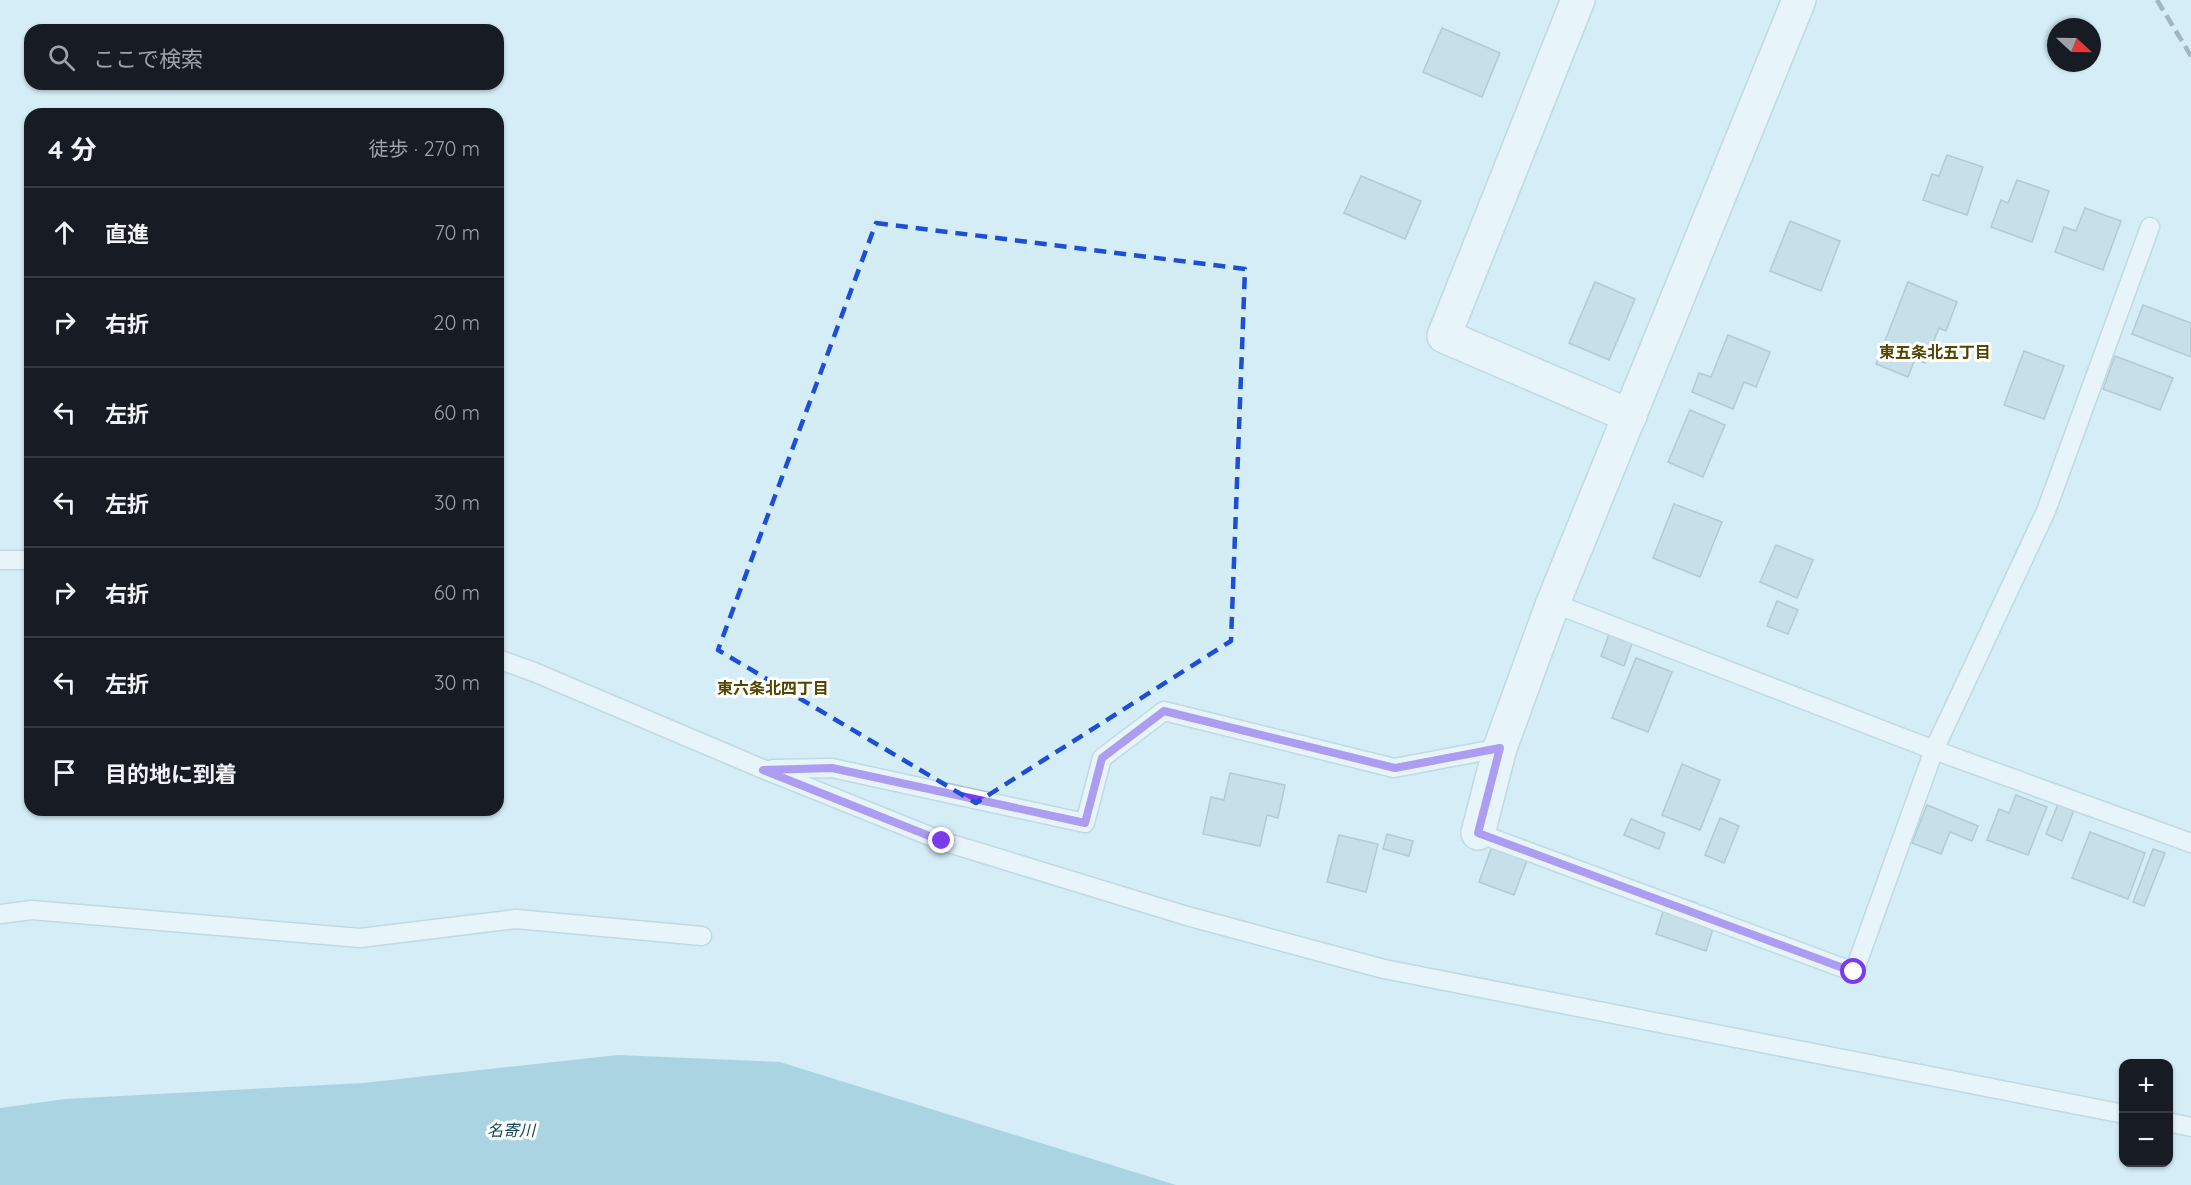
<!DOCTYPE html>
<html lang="ja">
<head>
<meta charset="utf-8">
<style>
  :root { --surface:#171b24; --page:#242831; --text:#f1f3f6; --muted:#9ea1a6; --line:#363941 }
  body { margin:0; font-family:Quicksand,"Noto Sans JP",sans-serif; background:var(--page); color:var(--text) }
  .controls { position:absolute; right:18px; bottom:18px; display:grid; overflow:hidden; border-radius:12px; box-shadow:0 2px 4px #0004 }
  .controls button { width:54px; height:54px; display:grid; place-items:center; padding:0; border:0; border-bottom:2px solid var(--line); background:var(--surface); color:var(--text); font:30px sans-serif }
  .compass { position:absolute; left:2047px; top:18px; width:54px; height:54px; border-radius:50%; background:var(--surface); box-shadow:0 2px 4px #0004; rotate:112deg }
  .stop { position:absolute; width:18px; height:18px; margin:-14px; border:4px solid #7c3aed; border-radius:50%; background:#fff }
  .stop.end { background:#7c3aed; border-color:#fff; box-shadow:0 2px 6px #0008 }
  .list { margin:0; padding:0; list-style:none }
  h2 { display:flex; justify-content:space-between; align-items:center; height:78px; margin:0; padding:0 24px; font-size:26px }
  h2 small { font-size:20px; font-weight:400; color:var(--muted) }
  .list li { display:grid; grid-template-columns:39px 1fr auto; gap:18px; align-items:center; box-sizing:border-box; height:90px; padding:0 24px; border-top:2px solid var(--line) }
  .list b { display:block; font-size:22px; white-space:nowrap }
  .list em { font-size:20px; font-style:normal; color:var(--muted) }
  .icon { flex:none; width:33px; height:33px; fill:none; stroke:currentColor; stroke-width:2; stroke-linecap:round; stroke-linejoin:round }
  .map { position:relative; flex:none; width:2191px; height:1185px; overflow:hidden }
  .search { position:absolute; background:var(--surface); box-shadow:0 2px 4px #0004; left:24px; top:24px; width:480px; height:66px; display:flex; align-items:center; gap:15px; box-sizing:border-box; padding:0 21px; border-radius:18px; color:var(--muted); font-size:22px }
  .panel { position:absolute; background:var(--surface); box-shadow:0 2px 4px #0004; left:24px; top:108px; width:480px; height:708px; border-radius:18px }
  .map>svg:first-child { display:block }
  .water { fill:#7ab6ca }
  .building { fill:#b7cfd8; stroke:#8aa1aa; stroke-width:1.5 }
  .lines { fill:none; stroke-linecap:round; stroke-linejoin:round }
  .lane-casing { stroke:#aac2ca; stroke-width:21 }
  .street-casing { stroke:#aac2ca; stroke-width:36 }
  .lane { stroke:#fff; stroke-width:18 }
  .street { stroke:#fff; stroke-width:33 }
  .rail { stroke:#657378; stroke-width:4.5; stroke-dasharray:12 6; stroke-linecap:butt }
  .route { stroke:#7c3aed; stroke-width:8 }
  .marked { fill:none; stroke:#1d4ed8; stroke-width:4.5; stroke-dasharray:12 8; stroke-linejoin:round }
  .labels { text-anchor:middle; stroke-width:6; stroke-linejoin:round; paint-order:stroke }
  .neighbourhood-label { font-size:16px; font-weight:bold; fill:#534603; stroke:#fff }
  .water-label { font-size:16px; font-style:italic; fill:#134756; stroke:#fff }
</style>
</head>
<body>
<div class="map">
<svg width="2191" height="1185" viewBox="0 0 2191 1185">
  <rect width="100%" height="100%" fill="#d4edf5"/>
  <path class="water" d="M618,1055L780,1062L1176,1185H0V1108L65,1099L363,1083Z"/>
  <g class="building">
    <path d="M1442,28L1500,53L1482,97L1423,72Z"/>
    <path d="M1947,155L1983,167L1967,215L1923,200L1932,174L1939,176Z"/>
    <path d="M1361,176L1421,201L1405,239L1344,213Z"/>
    <path d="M2017,180L2049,191L2032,242L1991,227L2001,200L2008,203Z"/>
    <path d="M2085,208L2121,221L2103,270L2055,252L2064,227L2076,231Z"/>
    <path d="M1790,221L1840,241L1821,291L1770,271Z"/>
    <path d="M1595,282L1635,299L1609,360L1569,343Z"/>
    <path d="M1908,282L1957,302L1946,331L1939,328L1925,363L1915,359L1908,377L1876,364Z"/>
    <path d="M2143,305L2191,323V357L2132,334Z"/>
    <path d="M1728,335L1770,352L1756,387L1744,382L1733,409L1692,392L1699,373L1711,377Z"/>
    <path d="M2024,351L2064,366L2044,419L2004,405Z"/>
    <path d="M2115,356L2173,378L2160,410L2103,389Z"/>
    <path d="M1690,410L1725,425L1703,477L1668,462Z"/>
    <path d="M1674,504L1722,522L1700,577L1653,558Z"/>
    <path d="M1776,545L1813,560L1797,598L1760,582Z"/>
    <path d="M1777,601L1798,610L1788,634L1767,626Z"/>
    <path d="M1612,626L1635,635L1624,666L1601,656Z"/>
    <path d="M1636,658L1672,672L1648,732L1612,718Z"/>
    <path d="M1682,764L1720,780L1700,830L1662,815Z"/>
    <path d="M1230,773L1285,785L1278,818L1267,815L1260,846L1203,834L1211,797L1224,800Z"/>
    <path d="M2016,795L2047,807L2028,855L1987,840L1999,809L2009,813Z"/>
    <path d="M2058,804L2074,810L2062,841L2046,834Z"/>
    <path d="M1927,805L1978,826L1972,841L1950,832L1941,854L1912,843Z"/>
    <path d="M1720,818L1739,826L1724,863L1705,855Z"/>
    <path d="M1631,819L1665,833L1659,849L1624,835Z"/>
    <path d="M2090,832L2145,853L2128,899L2072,878Z"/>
    <path d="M1387,834L1413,841L1409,856L1383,849Z"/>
    <path d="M1339,835L1378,844L1366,892L1327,882Z"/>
    <path d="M1495,838L1531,850L1514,895L1479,882Z"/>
    <path d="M2153,849L2165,853L2144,906L2133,902Z"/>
    <path d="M1678,897L1697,903L1693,912L1716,919L1706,951L1656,934L1666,902L1675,905Z"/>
  </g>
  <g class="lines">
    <defs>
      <g id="lane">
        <path d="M0,560H30"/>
        <path d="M1553,603L1934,750L2191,843"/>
        <path d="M498,659L534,672L763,769L942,841L1187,916L1384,969L2124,1114"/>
        <path d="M773,769L832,768L1085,823L1102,758L1164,711L1394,768L1500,748"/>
        <path d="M1478,833L1854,972L1934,750L2046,511L2150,227"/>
        <path d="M0,914L32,910L360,938L516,919L702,936"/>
        <path d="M2168,1122L2191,1127"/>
      </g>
      <g id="street">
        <path d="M1578,0L1444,336L1630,416"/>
        <path d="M1478,833L1500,748L1553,603L1799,0"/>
      </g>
    </defs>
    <use href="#lane" class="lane-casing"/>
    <use href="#street" class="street-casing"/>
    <use href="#lane" class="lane"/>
    <use href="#street" class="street"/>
    <path class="rail" d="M2157,0L2191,56"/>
  </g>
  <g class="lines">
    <path class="route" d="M942,841L763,770L832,768L1085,823L1102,758L1164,711L1395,768L1500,748L1478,833L1854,972"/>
  </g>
  <path d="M0 0H2191V1185H0ZM876,223L1245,269L1231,641L976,803L718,650Z" fill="#d4edf5" fill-opacity=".55" fill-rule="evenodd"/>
  <path class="marked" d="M876,223L1245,269L1231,641L976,803L718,650Z"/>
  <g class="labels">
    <g class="neighbourhood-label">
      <text x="1935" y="358">東五条北五丁目</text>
      <text x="773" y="694">東六条北四丁目</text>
    </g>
    <g class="water-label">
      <text x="511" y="1136">名寄川</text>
    </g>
  </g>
</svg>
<div class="controls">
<button>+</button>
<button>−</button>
</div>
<svg class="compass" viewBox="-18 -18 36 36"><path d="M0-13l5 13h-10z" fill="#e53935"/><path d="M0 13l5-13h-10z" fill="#9ea1a6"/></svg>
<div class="stop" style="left:1854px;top:972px"></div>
<div class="stop end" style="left:942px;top:841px"></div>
<div class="search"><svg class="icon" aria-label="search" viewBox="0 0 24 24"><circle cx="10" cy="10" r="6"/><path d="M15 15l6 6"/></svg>ここで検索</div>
<section class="panel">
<h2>4 分<small>徒歩 · 270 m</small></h2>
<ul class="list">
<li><svg class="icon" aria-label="ahead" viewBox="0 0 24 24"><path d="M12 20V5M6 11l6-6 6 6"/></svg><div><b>直進</b></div><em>70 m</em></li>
<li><svg class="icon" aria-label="right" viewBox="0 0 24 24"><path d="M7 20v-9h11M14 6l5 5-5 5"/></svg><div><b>右折</b></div><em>20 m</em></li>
<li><svg class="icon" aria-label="left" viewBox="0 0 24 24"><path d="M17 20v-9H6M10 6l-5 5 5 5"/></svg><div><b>左折</b></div><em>60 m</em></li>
<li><svg class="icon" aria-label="left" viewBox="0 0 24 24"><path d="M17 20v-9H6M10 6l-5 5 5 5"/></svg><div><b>左折</b></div><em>30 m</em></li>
<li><svg class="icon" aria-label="right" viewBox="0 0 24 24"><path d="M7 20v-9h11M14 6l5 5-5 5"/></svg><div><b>右折</b></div><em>60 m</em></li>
<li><svg class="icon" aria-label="left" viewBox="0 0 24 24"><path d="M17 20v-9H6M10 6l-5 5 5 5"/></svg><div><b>左折</b></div><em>30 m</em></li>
<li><svg class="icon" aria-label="arrive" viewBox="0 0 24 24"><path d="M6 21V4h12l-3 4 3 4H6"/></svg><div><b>目的地に到着</b></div></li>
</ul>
</section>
</div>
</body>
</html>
